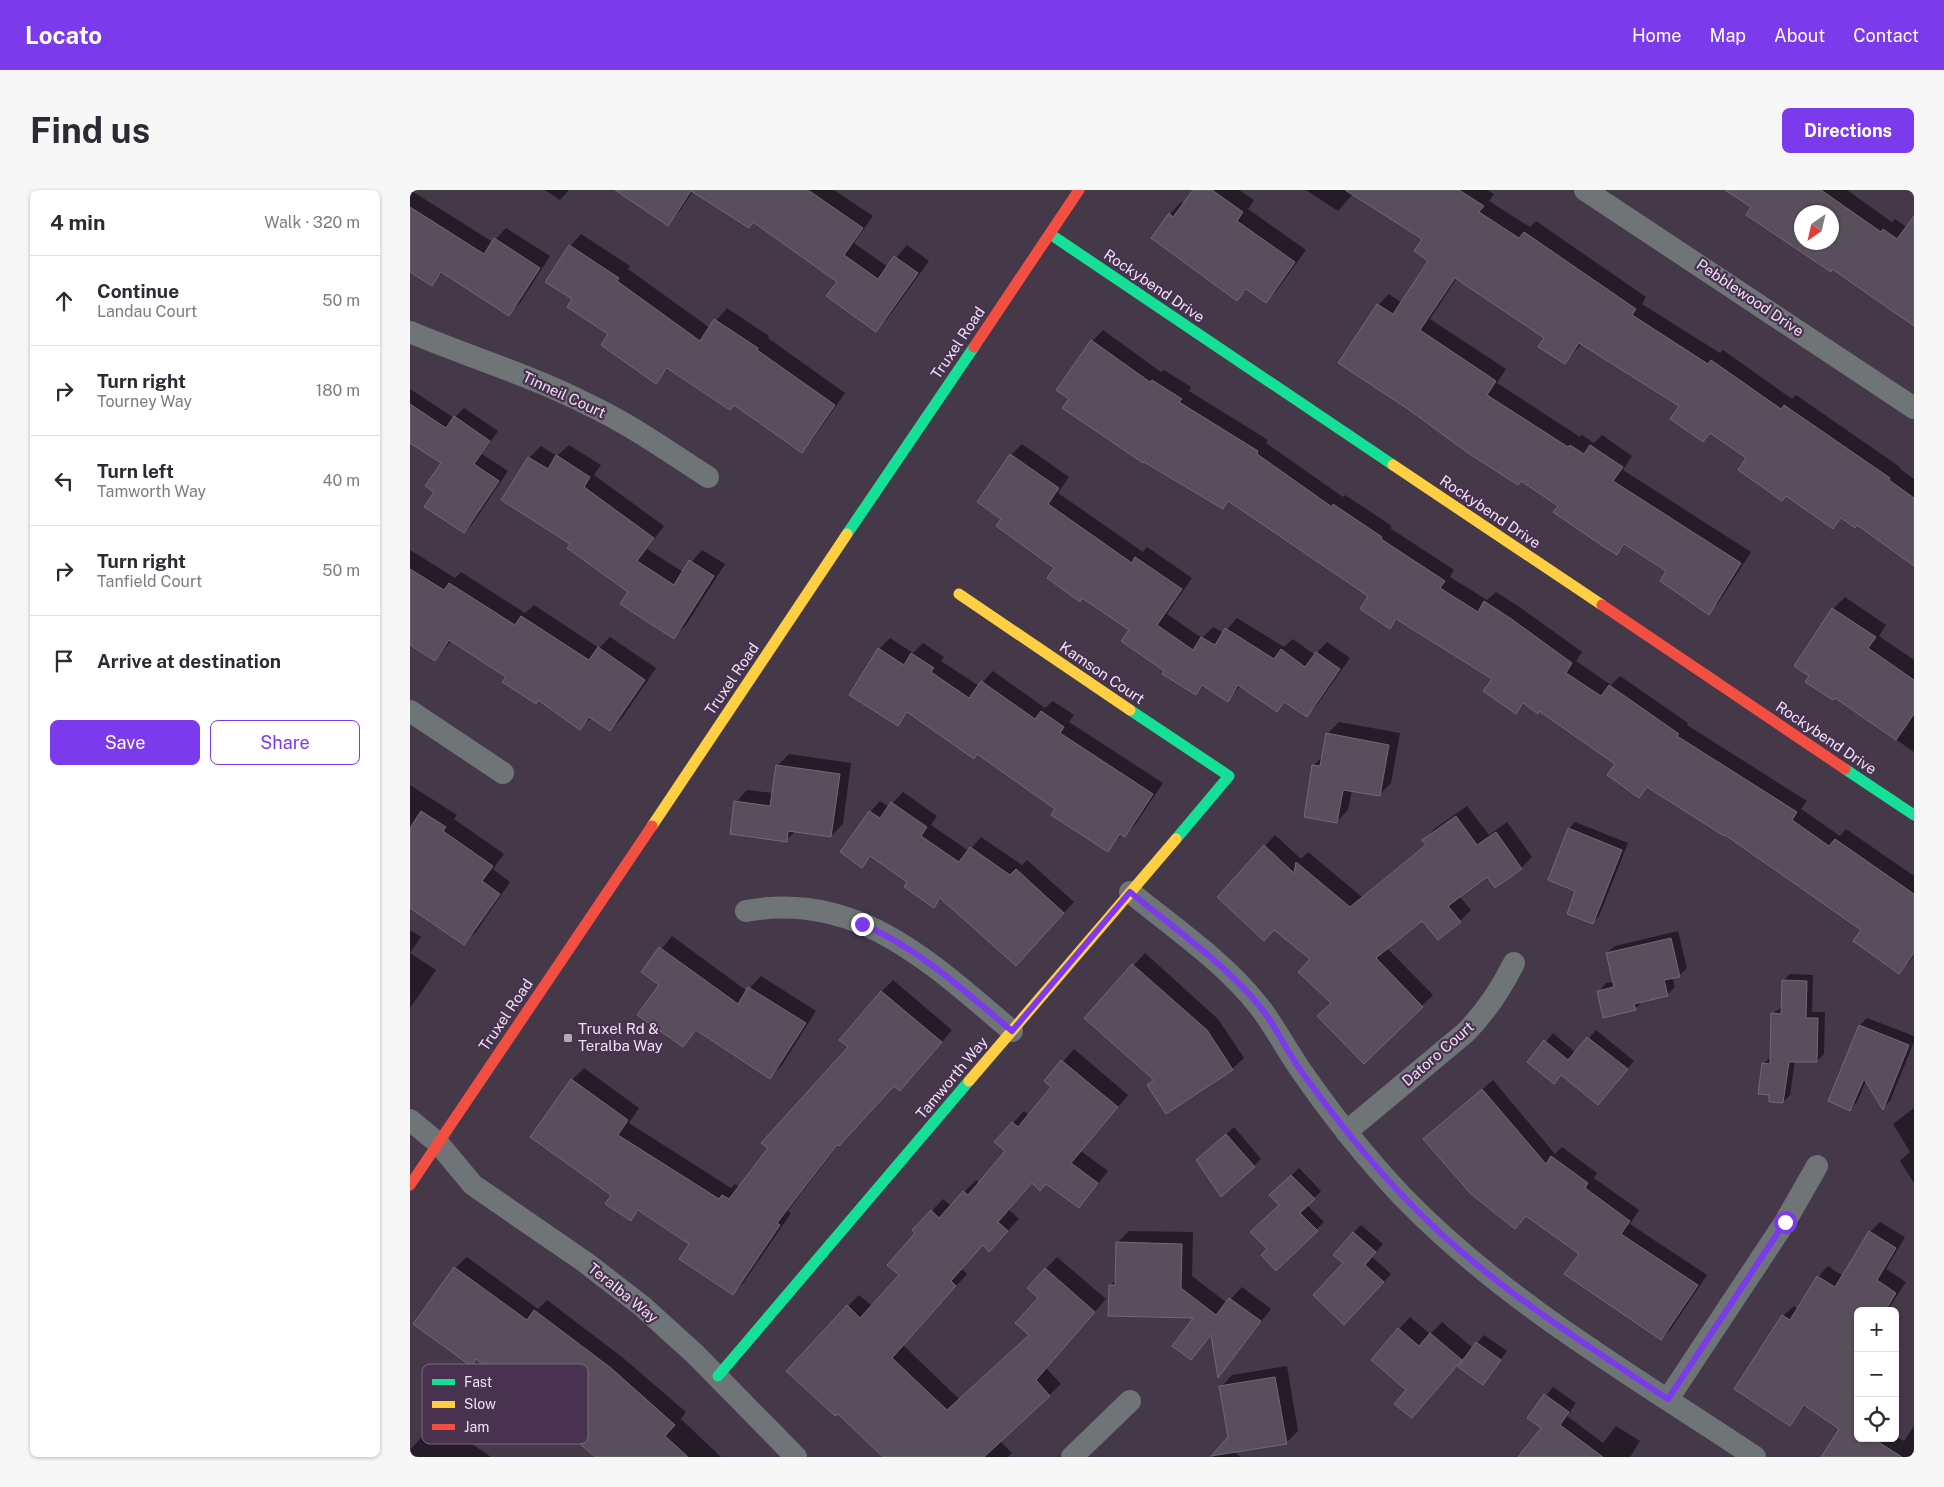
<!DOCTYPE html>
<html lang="en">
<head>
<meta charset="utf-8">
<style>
  :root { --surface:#fff; --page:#f7f7f7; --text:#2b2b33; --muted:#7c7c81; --line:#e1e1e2; --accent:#7c3aed }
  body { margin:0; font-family:"Public Sans",sans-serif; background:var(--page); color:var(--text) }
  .controls { position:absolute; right:15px; bottom:15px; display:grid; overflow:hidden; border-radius:8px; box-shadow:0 1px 4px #0004 }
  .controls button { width:45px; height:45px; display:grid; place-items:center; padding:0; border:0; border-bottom:1px solid var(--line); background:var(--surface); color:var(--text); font:25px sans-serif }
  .compass { position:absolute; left:1384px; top:15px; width:45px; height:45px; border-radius:50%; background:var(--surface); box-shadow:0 1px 4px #0004; rotate:214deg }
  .stop { position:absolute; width:15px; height:15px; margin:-11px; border:4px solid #7c3aed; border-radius:50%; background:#fff }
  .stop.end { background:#7c3aed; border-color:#fff; box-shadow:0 1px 5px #0008 }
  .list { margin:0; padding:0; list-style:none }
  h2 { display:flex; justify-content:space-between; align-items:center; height:65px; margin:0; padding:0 20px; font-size:21px }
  h2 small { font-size:16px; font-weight:400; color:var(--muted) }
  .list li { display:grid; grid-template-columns:32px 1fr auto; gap:15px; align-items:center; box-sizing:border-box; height:90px; padding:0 20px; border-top:1px solid var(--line) }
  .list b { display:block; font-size:19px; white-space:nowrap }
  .list p { margin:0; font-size:16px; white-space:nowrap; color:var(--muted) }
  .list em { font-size:16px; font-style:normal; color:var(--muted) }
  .actions { display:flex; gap:10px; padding:15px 20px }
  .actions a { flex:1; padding:11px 0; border:1px solid var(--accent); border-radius:8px; text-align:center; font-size:18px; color:var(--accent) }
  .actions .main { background:var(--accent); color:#fff }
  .icon { flex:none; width:28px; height:28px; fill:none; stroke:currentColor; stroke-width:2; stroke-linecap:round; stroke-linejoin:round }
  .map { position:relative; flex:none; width:1504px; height:1267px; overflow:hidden; border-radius:8px }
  header { display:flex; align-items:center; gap:30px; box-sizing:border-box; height:70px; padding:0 25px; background:var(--accent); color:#fff }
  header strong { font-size:24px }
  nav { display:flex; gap:28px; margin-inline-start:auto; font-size:18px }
  .intro { display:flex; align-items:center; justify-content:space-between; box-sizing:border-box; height:120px; padding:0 30px }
  h1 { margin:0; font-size:35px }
  .button { padding:12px 22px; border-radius:8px; background:var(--accent); color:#fff; font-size:18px; font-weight:700 }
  main { display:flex; gap:30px; padding:0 30px }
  aside { flex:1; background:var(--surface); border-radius:8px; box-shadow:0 1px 4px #0004 }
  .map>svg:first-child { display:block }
  .shadow { fill:#0007; fill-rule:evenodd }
  .building { fill:#584e5c; stroke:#736877; fill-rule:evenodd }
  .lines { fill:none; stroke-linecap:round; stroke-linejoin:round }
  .street { stroke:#6f7477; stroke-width:22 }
  .fast { stroke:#16e098; stroke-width:11 }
  .slow { stroke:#ffcf43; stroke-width:11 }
  .jam { stroke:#f24e42; stroke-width:11 }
  .route { stroke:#7c3aed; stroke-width:6 }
  .poi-dot { fill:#b3a6b8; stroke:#48324f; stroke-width:2 }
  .labels { text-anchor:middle; stroke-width:4.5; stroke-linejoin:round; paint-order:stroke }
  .street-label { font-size:15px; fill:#efe2f4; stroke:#48324f }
  .poi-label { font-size:15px; fill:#efe2f4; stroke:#48324f; text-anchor:start }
  .key { fill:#48324f; stroke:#7a6780; stroke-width:1 }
  .key-label { font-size:14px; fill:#efe2f4 }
</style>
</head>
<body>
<header>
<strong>Locato</strong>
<nav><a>Home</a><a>Map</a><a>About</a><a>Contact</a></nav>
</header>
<div class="intro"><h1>Find us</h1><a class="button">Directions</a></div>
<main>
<aside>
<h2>4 min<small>Walk · 320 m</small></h2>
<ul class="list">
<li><svg class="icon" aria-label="ahead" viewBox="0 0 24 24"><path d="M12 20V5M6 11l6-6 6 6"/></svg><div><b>Continue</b><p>Landau Court</p></div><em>50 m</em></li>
<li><svg class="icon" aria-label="right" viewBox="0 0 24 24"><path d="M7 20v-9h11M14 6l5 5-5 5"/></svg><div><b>Turn right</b><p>Tourney Way</p></div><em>180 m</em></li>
<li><svg class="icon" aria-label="left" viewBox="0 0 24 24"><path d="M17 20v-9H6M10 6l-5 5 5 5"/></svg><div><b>Turn left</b><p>Tamworth Way</p></div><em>40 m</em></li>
<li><svg class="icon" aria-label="right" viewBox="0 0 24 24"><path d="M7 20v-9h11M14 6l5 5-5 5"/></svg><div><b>Turn right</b><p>Tanfield Court</p></div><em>50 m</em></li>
<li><svg class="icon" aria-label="arrive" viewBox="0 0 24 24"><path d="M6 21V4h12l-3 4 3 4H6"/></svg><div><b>Arrive at destination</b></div></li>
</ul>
<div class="actions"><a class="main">Save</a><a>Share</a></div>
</aside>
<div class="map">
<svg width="1504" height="1267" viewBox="0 0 1504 1267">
  <rect width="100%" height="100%" fill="#443849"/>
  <g class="shadow">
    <path d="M0,0L83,52L96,38L140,66L110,113L99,124L33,82L22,94L0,80Z"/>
    <path d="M135,0H159L150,10Z"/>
    <path d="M216,0H284L268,23L258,34Z"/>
    <path d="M295,0H424L463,26L444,53L478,77L497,55L519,71L477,129L466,140L429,92L344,31L339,36Z"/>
    <path d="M784,0H829L844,10L838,19L896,60L867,100L856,111L838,99L827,109L760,24L771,12L774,14Z"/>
    <path d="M896,0H1077L1084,4L1079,11L1120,37L1126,31L1236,107L1232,114L1310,163L1313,160L1382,209L1386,205L1490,277L1489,278L1504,289V374L1447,334L1433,327L1423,338L1338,268L1301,242L1293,250L1271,216L1172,153L1155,173L1136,148L1047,88L1020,129L1096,179L1087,193L1170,247L1172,245L1184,253L1192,245L1222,266L1213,280L1341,362L1309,412L1298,423L1258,380L1216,354L1207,363L1150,315L999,218L968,115L979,104L992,113L1020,70L1014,49L943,4L928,21Z"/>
    <path d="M1318,0H1437L1482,32L1485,29L1498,38L1504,32V136L1423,78L1421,80L1338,24L1343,16ZM1392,22H1422V52H1392Z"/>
    <path d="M171,44L220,76L218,79L300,138L317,118L359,146L358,148L435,203L403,249L391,261L325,214L259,178L246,192L164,109L160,56Z"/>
    <path d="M693,140L751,182L754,180L781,197L779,201L858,250L856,253L933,307L935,305L982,336L980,338L1044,380L1040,387L1077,410L1086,402L1111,418L1172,462L1166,471L1201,495L1210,486L1278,533L1277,535L1397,611L1391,619L1430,646L1436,639L1504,686V765L1499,772L1489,782L1453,739L1315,643L1238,597L1229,606L1207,574L1130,520L1115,513L1105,522L1084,489L989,428L980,437L959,406L819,311L812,318L661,209L682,151Z"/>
    <path d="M0,199L44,228L54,218L88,241L72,264L98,281L63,333L54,342L26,302L32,273L0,251Z"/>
    <path d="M612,254L659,287L648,303L733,362L737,357L782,388L757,424L792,448L803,437L814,443L827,428L874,457L883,449L905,465L917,452L940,468L907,515L896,526L876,511L867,520L831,495L818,510L794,495L786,503L756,480L720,439L646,378L593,328L568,311L601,265Z"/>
    <path d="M159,255L191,275L184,285L254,336L237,359L273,382L292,360L315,374L276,435L264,447L220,402L162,354L92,310L119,268L131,256L147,266Z"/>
    <path d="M0,360L45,388L51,382L115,423L124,415L189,458L200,447L246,478L212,528L200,540L182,527L170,538L42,450L25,470L0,454Z"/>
    <path d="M1435,407L1476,435L1469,446L1504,470V562L1425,507L1423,419Z"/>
    <path d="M480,448L503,463L513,453L534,467L531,471L569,496L583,481L635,518L643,511L664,525L659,532L753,593L725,635L715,646L712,644L698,660L647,619L568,563L499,522L488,534L469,459Z"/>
    <path d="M929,532L990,543L981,593L969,605L942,600L938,620L926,632L904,575L914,565L917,544Z"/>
    <path d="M379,564L441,573L433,634L421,646L386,641L376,650L326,612L337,600L363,603L367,576Z"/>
    <path d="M0,595L47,625L44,629L94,664L83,679L100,692L66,742L54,753L0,699Z"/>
    <path d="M493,602L527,626L521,635L559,661L571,647L612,675L617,670L664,712L606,775L532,708L524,716L499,692L462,665L451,676L460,622L470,611L479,617Z"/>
    <path d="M1057,616L1079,645L1097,632L1122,667L1111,678L1077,685L1049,706L1061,720L1050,731L1012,729L977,758L1023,805L954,873L902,769L855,656L865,645L891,669L898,662L952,707L1017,654L1014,650L1024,639Z"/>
    <path d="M1165,632L1218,653L1189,726L1183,732L1159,639Z"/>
    <path d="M0,740L11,747L0,763L26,780L0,818Z"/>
    <path d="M1268,741L1277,778L1269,786L1262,787L1265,797L1257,805L1233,811L1225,819L1189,801L1196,793L1204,792L1197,763L1205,756Z"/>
    <path d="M262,746L337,801L351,786L406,821L372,875L360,887L287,840L273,856L250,795L233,782Z"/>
    <path d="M735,763L808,829L834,868L822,879L739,895L745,889L676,828Z"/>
    <path d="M1380,784L1403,785L1402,822H1415L1414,864L1407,871H1385L1380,905L1373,912L1360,904L1353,874L1361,867L1362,824L1372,817L1373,791Z"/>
    <path d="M483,790L542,840L502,888L490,899L484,895L428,955L378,1021L381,1023L334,1092L323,1103L281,1054L230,1020L220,1029L203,1004L162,890L174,878L229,918L219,933L321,998L325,994L329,997L440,857L471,802Z"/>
    <path d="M1457,828L1504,846V852L1480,911L1473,918L1456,891L1447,912L1440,919L1420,911L1450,835Z"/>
    <path d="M1186,840L1224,871L1188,914L1152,884L1119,872L1143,843L1166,863Z"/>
    <path d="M664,859L718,905L671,961L698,981L669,1017L636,993L623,992L599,1020L609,1029L591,1048L573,1054L552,1079L557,1084L493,1155L549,1209L620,1145L629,1108L618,1098L647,1067L696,1109L636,1178L651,1194L590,1251L602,1263L598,1267H475L438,1116L449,1105L462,1116L490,1085L507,1043L504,1040L533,1009L541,1016L566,990L569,993L597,961L586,952L614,921L619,925L643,897L636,891Z"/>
    <path d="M1083,890L1145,964L1152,957L1187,983L1184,988L1229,1020L1220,1034L1297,1085L1261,1139L1251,1149L1171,1063L1117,1025L1105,1037L1015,949Z"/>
    <path d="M1504,918V993L1490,971L1500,962L1483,934Z"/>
    <path d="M824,937L851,969L844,976L796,963Z"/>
    <path d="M889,978L911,1001L897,1015L914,1032L866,1079L870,1015L861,1005Z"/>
    <path d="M1470,1032L1495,1047L1476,1079L1496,1092L1477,1121H1448V1248H1485V1246L1494,1251L1504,1236V1267H1429L1431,1239L1396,1215L1380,1234L1373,1126L1384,1116L1388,1119L1408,1087L1418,1076L1433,1086L1460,1042Z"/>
    <path d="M951,1035L973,1054L962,1067L981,1084L942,1126L935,1073L943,1043Z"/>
    <path d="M719,1041L783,1042L782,1086L817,1113L832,1097L861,1119L809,1185L802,1145L781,1168L785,1126L700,1096L707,1089V1053Z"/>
    <path d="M57,1067L128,1119L137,1110L212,1167L276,1222L271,1229L311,1267H186L158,1238L67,1168L61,1175L45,1078Z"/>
    <path d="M1000,1127L1020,1144L1032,1132L1063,1158L1074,1145L1097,1161L1073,1193L1054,1167L1002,1227L989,1139Z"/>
    <path d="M877,1176L888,1241L876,1253L824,1261L830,1267H802L819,1248L811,1197L822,1185Z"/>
    <path d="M1143,1197L1166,1213L1157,1226L1193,1253L1206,1236L1230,1251L1220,1267H1110L1132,1237L1119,1228Z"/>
    <path d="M18,1240L46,1243L81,1267H0V1260Z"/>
  </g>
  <g class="building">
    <path d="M205,0H398L453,38L434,65L468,89L484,66L508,83L466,142L416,106L427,92L343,32L339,38L281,1L258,36Z"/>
    <path d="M783,0H802L833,22L827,31L885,72L856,113L836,99L827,111L741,48L759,23L763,27Z"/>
    <path d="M935,0H1049L1074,16L1069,22L1109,48L1114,42L1226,119L1222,125L1298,174L1301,170L1371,219L1374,215L1480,288L1479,290L1504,308V376L1447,335L1445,338L1431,328L1423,339L1376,306L1372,311L1328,280L1336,268L1300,243L1293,252L1260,229L1269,216L1169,153L1155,174L1128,157L1134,148L1045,88L1010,140L1086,191L1077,205L1158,257L1160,255L1174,264L1180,255L1213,277L1203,291L1331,373L1299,425L1250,391L1256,381L1214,354L1207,365L1191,355L1143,322L1148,316L1111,291L1108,295L1058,263L998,219L928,173L967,114L983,124L1018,71L1004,61L1012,49Z"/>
    <path d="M1315,0H1411L1471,42L1473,39L1487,49L1504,26V136L1422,79L1421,82L1336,25L1341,17ZM1392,22H1422V52H1392Z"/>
    <path d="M0,17L74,64L84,48L130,78L99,126L31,82L22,96L0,82Z"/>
    <path d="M159,55L209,88L207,91L290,151L304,129L348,158L347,160L425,215L392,263L324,215L320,220L257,178L246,194L191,155L198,144L157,117L162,109L135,92Z"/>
    <path d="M681,150L740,192L742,190L772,209L769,212L848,261L847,264L922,317L923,314L972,347L971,349L1035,391L1030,398L1068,422L1074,411L1100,428L1162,473L1156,483L1191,506L1199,495L1269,544L1267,546L1387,622L1382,630L1419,656L1425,649L1504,704V763L1489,784L1443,751L1451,740L1315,645L1314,646L1237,597L1229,608L1197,585L1205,574L1129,521L1128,524L1113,513L1106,524L1073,501L1082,489L986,429L980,439L950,419L958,406L818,311L813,319L734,272L733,273L652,218L659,209L646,200Z"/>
    <path d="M0,214L36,238L44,226L80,251L64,274L89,291L54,343L14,317L24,302L15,296L31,273L0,253Z"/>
    <path d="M600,264L649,298L638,314L722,373L725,367L772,399L747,435L783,460L791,447L805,455L815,438L864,469L871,459L895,477L906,462L930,479L897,527L874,512L867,522L828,495L818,512L792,495L786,505L752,484L754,481L711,451L719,440L672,408L670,412L637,388L644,378L586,336L591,329L567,312Z"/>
    <path d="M146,265L180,287L174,297L244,348L227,371L264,395L279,370L304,386L264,449L210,414L218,402L157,358L160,354L91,310L118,267L138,279Z"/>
    <path d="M0,379L34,400L39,393L105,435L111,426L179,470L188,457L235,490L200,541L179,527L170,540L128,510L126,514L92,492L96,487L39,450L25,471L0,455Z"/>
    <path d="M1422,418L1466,447L1458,458L1504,490V524L1486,550L1425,508L1423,510L1395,492L1399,486L1384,476Z"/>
    <path d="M468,458L494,475L501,463L524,478L521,482L559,508L571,491L625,529L631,521L654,537L650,543L743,604L715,647L710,644L698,662L641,625L645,619L567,564L564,569L497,522L488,536L439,505Z"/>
    <path d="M916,543L979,555L970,606L933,600L927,633L894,627L902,575L910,576Z"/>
    <path d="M366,575L430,584L421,647L378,641L377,652L320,644L324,611L360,616Z"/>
    <path d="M481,612L517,637L511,646L549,672L560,657L600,685L606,679L654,723L606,776L530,708L524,718L494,697L497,692L460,666L452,678L430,662L459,621L470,628Z"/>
    <path d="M11,621L36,637L33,641L83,676L72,691L90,704L54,755L0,718V638Z"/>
    <path d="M1046,626L1067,655L1086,642L1112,679L1085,698L1077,687L1038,716L1051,732L1028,750L1012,731L966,768L1013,817L954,874L907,826L921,813L888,782L900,769L864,740L854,751L807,707L854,655L884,683L886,672L940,717L1016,655L1012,650Z"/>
    <path d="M1158,638L1212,660L1183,734L1157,724L1165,701L1138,690Z"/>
    <path d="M1261,748L1270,787L1254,790L1258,806L1224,814L1226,820L1193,828L1187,801L1204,797L1196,763Z"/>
    <path d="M249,757L328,814L338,797L396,833L360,889L286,840L273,857L227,825L249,795L231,782Z"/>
    <path d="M722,774L797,840L823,880L756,924L737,895L744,890L674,828Z"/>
    <path d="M1372,790L1397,791L1396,828H1408L1407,872H1379L1373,913L1359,912V905L1348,904L1352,873L1360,874L1361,823L1371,824Z"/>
    <path d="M471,801L532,852L490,901L484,896L429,956L427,955L367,1033L370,1035L323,1105L269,1069L279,1054L228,1020L221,1031L195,1014L201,1005L120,947L161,889L218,930L208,945L309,1009L312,1005L319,1009L358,958L351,953L438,857L429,850Z"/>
    <path d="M1449,835L1499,855L1473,920L1454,889L1440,921L1418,911Z"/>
    <path d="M1177,847L1218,879L1188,915L1151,885L1144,894L1117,872L1134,850L1158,870Z"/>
    <path d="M651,870L708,917L661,973L688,993L669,1018L636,994L630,1001L622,993L588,1032L598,1041L579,1062L573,1055L541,1091L546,1096L482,1168L537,1220L619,1145L605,1133L628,1108L617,1098L635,1078L685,1122L626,1190L640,1206L574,1267H473L428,1224L425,1226L376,1181L437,1115L450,1128L489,1085L477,1075L505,1043L502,1040L521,1020L529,1028L553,1001L558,1005L595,961L584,952L602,932L608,937L641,897L634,891Z"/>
    <path d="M1072,899L1136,974L1141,966L1178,993L1175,998L1220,1031L1211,1044L1288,1095L1251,1150L1154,1084L1169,1064L1116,1026L1105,1039L1061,1004L1013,949Z"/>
    <path d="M816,944L845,977L811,1007L786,970Z"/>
    <path d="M881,985L905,1009L890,1023L908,1041L866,1081L851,1065L857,1059L840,1042L869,1015L859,1005Z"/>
    <path d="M1459,1041L1486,1058L1467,1090L1486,1103L1475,1121H1448V1248H1462L1492,1267H1411L1429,1239L1394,1215L1380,1236L1324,1199L1372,1125L1380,1130L1407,1086L1425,1097Z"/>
    <path d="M943,1042L966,1062L955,1075L974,1092L934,1135L903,1105L933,1073L923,1065Z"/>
    <path d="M706,1052L772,1054L771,1098L806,1125L819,1108L851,1131L808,1188L801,1145L781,1170L762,1156L783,1128L698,1126L699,1095H705Z"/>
    <path d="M44,1077L117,1130L124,1120L201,1178L265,1235L255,1246L278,1267H185L154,1240L156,1238L66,1169L61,1176L3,1134Z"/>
    <path d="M988,1138L1009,1156L1020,1143L1052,1170L1002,1228L984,1214L996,1200L961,1170Z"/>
    <path d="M1066,1152L1091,1170L1073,1195L1048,1177Z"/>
    <path d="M865,1187L877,1254L801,1266L818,1247L809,1196Z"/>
    <path d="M1134,1204L1159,1222L1150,1235L1193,1267H1108L1131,1238L1117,1228Z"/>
  </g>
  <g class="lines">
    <g class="street">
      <path d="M1175,0L1504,218"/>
      <path d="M0,142C59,167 120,185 177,214C220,234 259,262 298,287"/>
      <path d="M0,521L93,583"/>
      <path d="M720,702C764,738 813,771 848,815C864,835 876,859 890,879C921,924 955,967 992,1006C1094,1112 1224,1186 1345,1267"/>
      <path d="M336,721C449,700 523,775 602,841"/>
      <path d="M0,930L28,953L63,995L175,1072L232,1116L285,1164L386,1267"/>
      <path d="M936,942L1055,843C1075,823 1091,799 1104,773"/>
      <path d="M1258,1209L1375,1032L1407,976"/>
      <path d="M662,1267L720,1211"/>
    </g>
    <g class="fast">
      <path d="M640,44L983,275"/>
      <path d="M437,344L564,157"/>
      <path d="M720,520L819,586L766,649"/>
      <path d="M1435,579L1504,625"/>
      <path d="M308,1186L559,891"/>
    </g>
    <g class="slow">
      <path d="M983,275L1192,415"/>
      <path d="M549,404L720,520"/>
      <path d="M242,636L437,344"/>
      <path d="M559,891L766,649"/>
    </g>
    <g class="jam">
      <path d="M564,157L669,0"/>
      <path d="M1192,415L1435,579"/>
      <path d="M0,995L242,636"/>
    </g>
  </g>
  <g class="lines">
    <path class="route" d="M452,734C510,759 554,801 602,841L720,702C764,738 811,771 848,814C865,834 876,860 891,881C922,924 955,966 991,1004C1068,1087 1164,1147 1258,1209L1375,1032"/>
  </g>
  <rect class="poi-dot" x="153" y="843" width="10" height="10" rx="2.5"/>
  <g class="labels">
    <g class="street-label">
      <text transform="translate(744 96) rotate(34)" y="5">Rockybend Drive</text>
      <text transform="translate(1340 108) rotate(34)" y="5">Pebblewood Drive</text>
      <text transform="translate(548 153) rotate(-56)" y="5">Truxel Road</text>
      <text transform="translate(154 205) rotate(25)" y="5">Tinneil Court</text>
      <text transform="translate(1080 322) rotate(34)" y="5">Rockybend Drive</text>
      <text transform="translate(692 483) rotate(34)" y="5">Kamson Court</text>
      <text transform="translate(322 489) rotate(-56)" y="5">Truxel Road</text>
      <text transform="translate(1416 548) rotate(34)" y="5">Rockybend Drive</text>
      <text transform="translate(96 825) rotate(-56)" y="5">Truxel Road</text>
      <text transform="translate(1028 864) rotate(-41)" y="5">Datoro Court</text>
      <text transform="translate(542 888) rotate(-50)" y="5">Tamworth Way</text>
      <text transform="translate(213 1103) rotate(39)" y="5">Teralba Way</text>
    </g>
    <g class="poi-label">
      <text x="168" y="844">Truxel Rd &amp;<tspan x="168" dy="17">Teralba Way</tspan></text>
    </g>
  </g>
  <rect x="12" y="1174" width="166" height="80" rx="8" class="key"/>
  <rect x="22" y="1189" width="23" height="6" fill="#16e098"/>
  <rect x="22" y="1211" width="23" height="7" fill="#ffcf43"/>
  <rect x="22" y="1234" width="23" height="6" fill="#f24e42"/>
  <g class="key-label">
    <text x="54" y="1197">Fast</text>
    <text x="54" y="1219">Slow</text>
    <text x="54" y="1242">Jam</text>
  </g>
</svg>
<div class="controls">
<button>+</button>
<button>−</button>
<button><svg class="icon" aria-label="locate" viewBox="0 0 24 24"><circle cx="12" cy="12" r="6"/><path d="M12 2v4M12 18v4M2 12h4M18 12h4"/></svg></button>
</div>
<svg class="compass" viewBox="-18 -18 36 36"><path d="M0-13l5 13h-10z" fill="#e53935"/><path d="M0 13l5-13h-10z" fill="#7c7c81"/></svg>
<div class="stop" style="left:1375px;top:1032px"></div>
<div class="stop end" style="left:452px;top:734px"></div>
</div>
</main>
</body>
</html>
